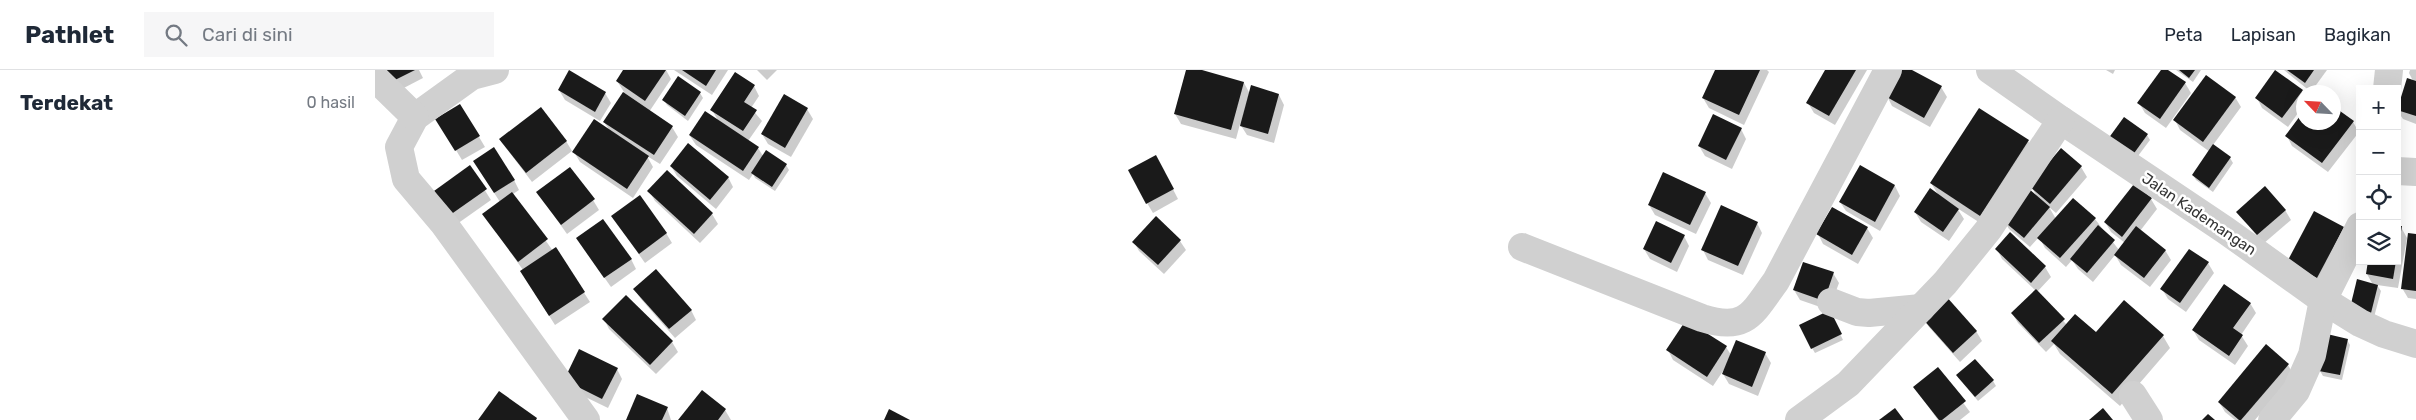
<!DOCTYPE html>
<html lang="id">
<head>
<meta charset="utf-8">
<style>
  :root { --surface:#fff; --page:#f6f6f7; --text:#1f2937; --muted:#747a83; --line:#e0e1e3 }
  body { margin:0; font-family:Rubik,sans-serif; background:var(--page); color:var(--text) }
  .controls { position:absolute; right:15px; top:15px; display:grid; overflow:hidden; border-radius:0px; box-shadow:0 5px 20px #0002 }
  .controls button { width:45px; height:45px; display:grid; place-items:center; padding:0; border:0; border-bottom:1px solid var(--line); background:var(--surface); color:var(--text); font:25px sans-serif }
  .compass { position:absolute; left:1921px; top:15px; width:45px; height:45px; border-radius:50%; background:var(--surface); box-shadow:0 5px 20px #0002; rotate:295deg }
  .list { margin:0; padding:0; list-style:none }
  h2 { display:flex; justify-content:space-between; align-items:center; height:65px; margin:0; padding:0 20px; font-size:21px }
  h2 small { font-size:16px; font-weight:400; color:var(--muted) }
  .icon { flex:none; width:28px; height:28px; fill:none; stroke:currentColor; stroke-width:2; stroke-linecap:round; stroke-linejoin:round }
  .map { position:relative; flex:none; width:2041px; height:350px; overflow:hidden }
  header { display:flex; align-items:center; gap:30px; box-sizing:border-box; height:70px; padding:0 25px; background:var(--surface); border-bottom:1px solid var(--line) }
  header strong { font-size:24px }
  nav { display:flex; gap:28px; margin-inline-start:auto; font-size:18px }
  .search { width:350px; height:45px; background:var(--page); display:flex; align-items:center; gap:12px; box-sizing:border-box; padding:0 18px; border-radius:0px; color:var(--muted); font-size:19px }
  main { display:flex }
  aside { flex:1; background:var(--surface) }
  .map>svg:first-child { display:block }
  .shadow { fill:#0003 }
  .building { fill:#1a1a1a }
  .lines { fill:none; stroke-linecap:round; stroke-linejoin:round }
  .street { stroke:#d0d0d0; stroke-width:28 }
  .labels { text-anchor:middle; stroke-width:5; stroke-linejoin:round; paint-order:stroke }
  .street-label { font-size:15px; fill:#333; stroke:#fff }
</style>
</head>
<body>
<header>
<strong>Pathlet</strong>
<div class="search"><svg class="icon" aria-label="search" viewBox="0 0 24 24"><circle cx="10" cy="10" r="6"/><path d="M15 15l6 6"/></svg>Cari di sini</div>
<nav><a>Peta</a><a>Lapisan</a><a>Bagikan</a></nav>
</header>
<main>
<aside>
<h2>Terdekat<small>0 hasil</small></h2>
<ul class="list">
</ul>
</aside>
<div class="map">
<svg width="2041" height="350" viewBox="0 0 2041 350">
  <rect width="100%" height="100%" fill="#fff"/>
  <g class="shadow">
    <path d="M12,0H44L48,8L23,21Z"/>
    <path d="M250,0H291L296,9L274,42L297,57L303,67L285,94L272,86L278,97L258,128L205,92L199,82L235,61L229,52L249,22L242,11Z"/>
    <path d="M299,0H353L337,25Z"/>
    <path d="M382,0H402L392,10Z"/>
    <path d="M813,0H823L869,13L875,24L904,25L909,35L899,73L872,65L865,54L861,69L806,54L800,44Z"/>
    <path d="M1341,0H1392L1394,2L1369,55L1334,38L1328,28Z"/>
    <path d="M1452,0H1492L1460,55L1439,43L1433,33Z"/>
    <path d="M1527,0H1534L1566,17L1572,27L1555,57L1517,36L1512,26Z"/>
    <path d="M1731,0H1740L1738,4Z"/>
    <path d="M1788,0H1791L1810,13L1816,23L1791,58L1770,43L1764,33Z"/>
    <path d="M1801,0H1826L1818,12Z"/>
    <path d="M1909,0H1952L1936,22Z"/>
    <path d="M2035,0H2041V54L2028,49L2022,40L2033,9L2038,11L2034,3Z"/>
    <path d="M379,16L384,26L376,38L387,51L373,71L383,78L388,86L411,95L414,100L400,121L380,108L378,104L374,110L321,75L315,66L344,52L337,40Z"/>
    <path d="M184,20L230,23L236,33L225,51L190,30Z"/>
    <path d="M1927,21L1928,36L1913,57L1887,38L1882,28Z"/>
    <path d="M325,23L328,28L313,51L292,35L289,30Z"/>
    <path d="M1860,27L1866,37L1838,75L1855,88L1858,93L1838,122L1821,110L1818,105L1835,82L1805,60L1800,50Z"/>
    <path d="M85,35L110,77L87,90L62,49Z"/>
    <path d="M432,39L438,49L416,87L393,74L387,64Z"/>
    <path d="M1928,44V52H1978L1984,62L1953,102L1917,76L1912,66Z"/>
    <path d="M1366,59L1371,69L1357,99L1330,86L1324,76Z"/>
    <path d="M1772,65L1775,70L1760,90L1738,74Z"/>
    <path d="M125,70L191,71L197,81L157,112Z"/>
    <path d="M1653,71L1660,84L1613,158L1582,138L1589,149L1574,171L1546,152L1540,142L1564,126L1556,113Z"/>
    <path d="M296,96L353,107L358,117L341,139L302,106Z"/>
    <path d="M786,96L803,129L778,143L772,133Z"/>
    <path d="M95,97L116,130L82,154L66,131Z"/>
    <path d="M1485,97L1520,116L1525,126L1505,161L1471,141L1465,132Z"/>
    <path d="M1706,97L1712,107L1681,143L1674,137L1681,149H1720L1744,180L1750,173L1736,162L1730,152L1760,115L1776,129L1782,139L1765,161L1790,180L1796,190L1775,217L1746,195L1740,185L1718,212L1703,199L1697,190L1691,197L1670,178L1664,167L1655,177L1634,159L1628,149L1662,127L1656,116Z"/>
    <path d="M105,101L139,110L144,120L138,124L178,181L181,179L215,232L180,255L152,211L148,200L109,145L125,132Z"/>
    <path d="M292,102L337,144L343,154L325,173L280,131L274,121Z"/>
    <path d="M163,123L218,130L224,140L192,164Z"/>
    <path d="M1330,123L1336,133L1321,164L1280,145L1274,135Z"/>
    <path d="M1910,140L1916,150L1888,174L1863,142Z"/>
    <path d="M1382,153L1387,163L1368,205L1333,190L1328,180Z"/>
    <path d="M244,156L291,163L297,173L270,193Z"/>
    <path d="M2022,157H2026L2032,168L2023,218L2002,215L2006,221L1998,251L1979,247L1998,215L1992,204L1994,191H2022Z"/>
    <path d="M1492,158L1498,168L1483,194L1448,174L1443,164Z"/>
    <path d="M1968,158L1974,168L1947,217L1919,202Z"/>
    <path d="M2041,165V229L2033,228L2027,218Z"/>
    <path d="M1309,166L1314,176L1302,202L1275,189L1269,179Z"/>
    <path d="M202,169L256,189L261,199L236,217Z"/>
    <path d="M805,171L811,180L789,204L764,181L759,172Z"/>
    <path d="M1622,179L1670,197L1676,207L1662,222L1692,255L1721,264L1788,266L1795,278L1745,336L1685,284L1679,274L1671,282L1643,253L1637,243L1661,221L1627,189Z"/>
    <path d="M1815,180L1833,193L1839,203L1811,242L1793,229L1787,219Z"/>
    <path d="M1458,203L1464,213L1454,240L1425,230L1419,220Z"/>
    <path d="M260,220L316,240L321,250L300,268L266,229Z"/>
    <path d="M251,227L297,272L303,282L281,304L234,259L229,249Z"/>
    <path d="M1875,233L1881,243L1866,265L1873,276L1860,295L1824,270L1818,260Z"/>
    <path d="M1457,247L1468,270L1440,283L1437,278Z"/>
    <path d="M1548,248L1601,261L1607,271L1585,292L1554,257Z"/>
    <path d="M1972,270L1975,275L1967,310L1948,306L1945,301Z"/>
    <path d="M1351,277L1356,285L1390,283L1396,293L1383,326L1354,314L1348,304L1350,298L1338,316L1298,290L1293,280Z"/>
    <path d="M1913,295L1918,304L1880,350H1860L1850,342L1844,332Z"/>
    <path d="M242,299L247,309L233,338L196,320Z"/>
    <path d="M1563,299L1595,342L1585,350H1563L1539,317Z"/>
    <path d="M1582,306L1618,311L1621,316L1603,331Z"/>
    <path d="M327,322L350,340L356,350H305Z"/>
    <path d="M292,338L296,350H253Z"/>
  </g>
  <g class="building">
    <path d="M10,0H40L16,12Z"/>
    <path d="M194,0L231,22L220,42L183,20Z"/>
    <path d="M248,0H291L270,31L241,11Z"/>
    <path d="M307,0H341L331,16Z"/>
    <path d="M811,0H827L869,12L856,60L799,44Z"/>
    <path d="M1340,0H1385L1364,45L1327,28Z"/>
    <path d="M1450,0H1481L1454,46L1431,33Z"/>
    <path d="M1525,0H1537L1567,16L1549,48L1510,26Z"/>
    <path d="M1786,0H1793L1811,12L1785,49L1762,33Z"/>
    <path d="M1804,0H1820L1814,8Z"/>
    <path d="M1900,0L1928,20L1907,48L1880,28Z"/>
    <path d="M1912,0H1939L1930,13Z"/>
    <path d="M360,2L380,15L369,32L382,40L368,61L335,40Z"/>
    <path d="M1831,5L1861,27L1828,72L1798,50Z"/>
    <path d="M303,6L326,22L310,46L287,30Z"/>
    <path d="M2032,8L2041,11V46L2022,40Z"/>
    <path d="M876,15L904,24L893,64L865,56Z"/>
    <path d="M248,22L298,56L279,85L228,52Z"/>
    <path d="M409,24L433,38L410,78L386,64Z"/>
    <path d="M85,34L105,66L80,81L60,49Z"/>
    <path d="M1958,36L1979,51L1947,93L1910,66L1928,42V52H1958Z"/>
    <path d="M166,37L192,71L151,103L124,69Z"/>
    <path d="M1604,38L1654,70L1605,146L1555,113Z"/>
    <path d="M330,41L384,77L368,101L314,65Z"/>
    <path d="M1338,44L1367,58L1351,90L1323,76Z"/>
    <path d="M1749,47L1773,64L1757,86L1733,69Z"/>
    <path d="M219,49L274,86L252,119L197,82Z"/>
    <path d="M313,73L354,107L335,130L295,96Z"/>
    <path d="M1838,74L1856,87L1834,118L1817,105Z"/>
    <path d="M119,77L140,110L119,123L98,91Z"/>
    <path d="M1686,78L1707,96L1675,134L1654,116Z"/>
    <path d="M391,80L412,94L397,117L376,103Z"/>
    <path d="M781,85L799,119L771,134L753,100Z"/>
    <path d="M95,95L112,119L75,145L59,121Z"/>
    <path d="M1485,95L1520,115L1500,152L1464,132Z"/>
    <path d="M195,97L220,129L186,155L161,122Z"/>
    <path d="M292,100L338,143L319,164L272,121Z"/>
    <path d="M1288,102L1331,122L1315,155L1273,135Z"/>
    <path d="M1759,114L1777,128L1747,167L1729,152Z"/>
    <path d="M1890,116L1911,140L1882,165L1861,142Z"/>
    <path d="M1555,118L1584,139L1568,162L1539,142Z"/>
    <path d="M1653,118L1675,137L1649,168L1626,149Z"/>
    <path d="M137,122L173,169L143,192L107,144Z"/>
    <path d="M265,125L292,163L264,184L236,146Z"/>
    <path d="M1698,128L1721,148L1685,188L1662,168Z"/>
    <path d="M1346,135L1383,152L1363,196L1326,180Z"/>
    <path d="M1457,137L1493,157L1477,185L1441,164Z"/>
    <path d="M1939,141L1969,157L1942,208L1912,192Z"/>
    <path d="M781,146L806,170L783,195L757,172Z"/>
    <path d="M228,149L257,189L229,208L201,168Z"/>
    <path d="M1281,151L1310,165L1296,193L1268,179Z"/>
    <path d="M1723,155L1740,170L1712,203L1695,189Z"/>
    <path d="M1761,156L1791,180L1769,208L1739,185Z"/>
    <path d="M2022,156H2027L2023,177H2022Z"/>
    <path d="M1635,162L1671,196L1656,213L1620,179Z"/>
    <path d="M2033,163L2041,164V221L2026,219Z"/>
    <path d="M181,177L210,222L174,246L145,201Z"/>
    <path d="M1814,179L1834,192L1805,233L1785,219Z"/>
    <path d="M1993,191H2021L2018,209L1991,204Z"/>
    <path d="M1428,192L1459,202L1449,231L1418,220Z"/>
    <path d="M281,199L317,240L294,259L258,219Z"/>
    <path d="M1982,209L2003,215L1995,247L1974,242Z"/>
    <path d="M1849,214L1876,233L1858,258L1868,265L1854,286L1817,260Z"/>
    <path d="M1661,219L1690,249L1664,273L1636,243Z"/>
    <path d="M251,225L298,271L275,295L227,249Z"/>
    <path d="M1570,225L1602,261L1578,283L1546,247Z"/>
    <path d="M1749,230L1789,265L1737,324L1676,271L1700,244L1721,262Z"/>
    <path d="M1455,240L1467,264L1436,279L1424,255Z"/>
    <path d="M1311,250L1352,276L1332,307L1291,280Z"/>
    <path d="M1952,264L1973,269L1965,305L1944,301Z"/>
    <path d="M1361,270L1391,282L1377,317L1347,304Z"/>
    <path d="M1891,274L1914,294L1866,350H1864L1843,332Z"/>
    <path d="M204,279L243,298L227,329L189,310Z"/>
    <path d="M1600,289L1619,310L1600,327L1581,305Z"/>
    <path d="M1563,297L1591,331L1567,350H1564L1538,317Z"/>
    <path d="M327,320L351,339L343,350H303Z"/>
    <path d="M124,321L162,348L161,350H103Z"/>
    <path d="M262,324L293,337L287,350H251Z"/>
    <path d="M1520,338L1529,350H1504Z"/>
    <path d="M1728,338L1738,350H1714Z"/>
    <path d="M514,339L535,350H509Z"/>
    <path d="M1833,344L1840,350H1827Z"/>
  </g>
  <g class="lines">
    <g class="street">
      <path d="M120,0L97,6L40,47L24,77L31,109L69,154L211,350"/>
      <path d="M1615,0L1686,50L1850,160L1948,230L1985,253L2009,264L2041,274"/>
      <path d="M0,8L40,47"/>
      <path d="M2012,19L2014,0"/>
      <path d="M2022,101L2041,102"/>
      <path d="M1147,177L1327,248C1371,262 1377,244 1401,211L1513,0"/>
      <path d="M1456,232L1482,242L1494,243L1546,238"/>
      <path d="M1758,325L1774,350"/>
      <path d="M1424,350L1473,314L1570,213L1613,160L1686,50"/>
      <path d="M1897,350L1921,321L1937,285L1948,230L1985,156"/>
    </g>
  </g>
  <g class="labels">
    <g class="street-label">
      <text transform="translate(1824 144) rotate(34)" y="5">Jalan Kademangan</text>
    </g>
  </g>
</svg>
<div class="controls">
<button>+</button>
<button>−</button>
<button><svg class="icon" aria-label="locate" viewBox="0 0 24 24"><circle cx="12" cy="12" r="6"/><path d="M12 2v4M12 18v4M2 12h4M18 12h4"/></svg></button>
<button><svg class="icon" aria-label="layers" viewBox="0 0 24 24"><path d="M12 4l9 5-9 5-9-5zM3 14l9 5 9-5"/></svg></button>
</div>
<svg class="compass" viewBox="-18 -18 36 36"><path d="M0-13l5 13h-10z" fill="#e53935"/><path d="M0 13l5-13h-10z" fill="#747a83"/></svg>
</div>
</main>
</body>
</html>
